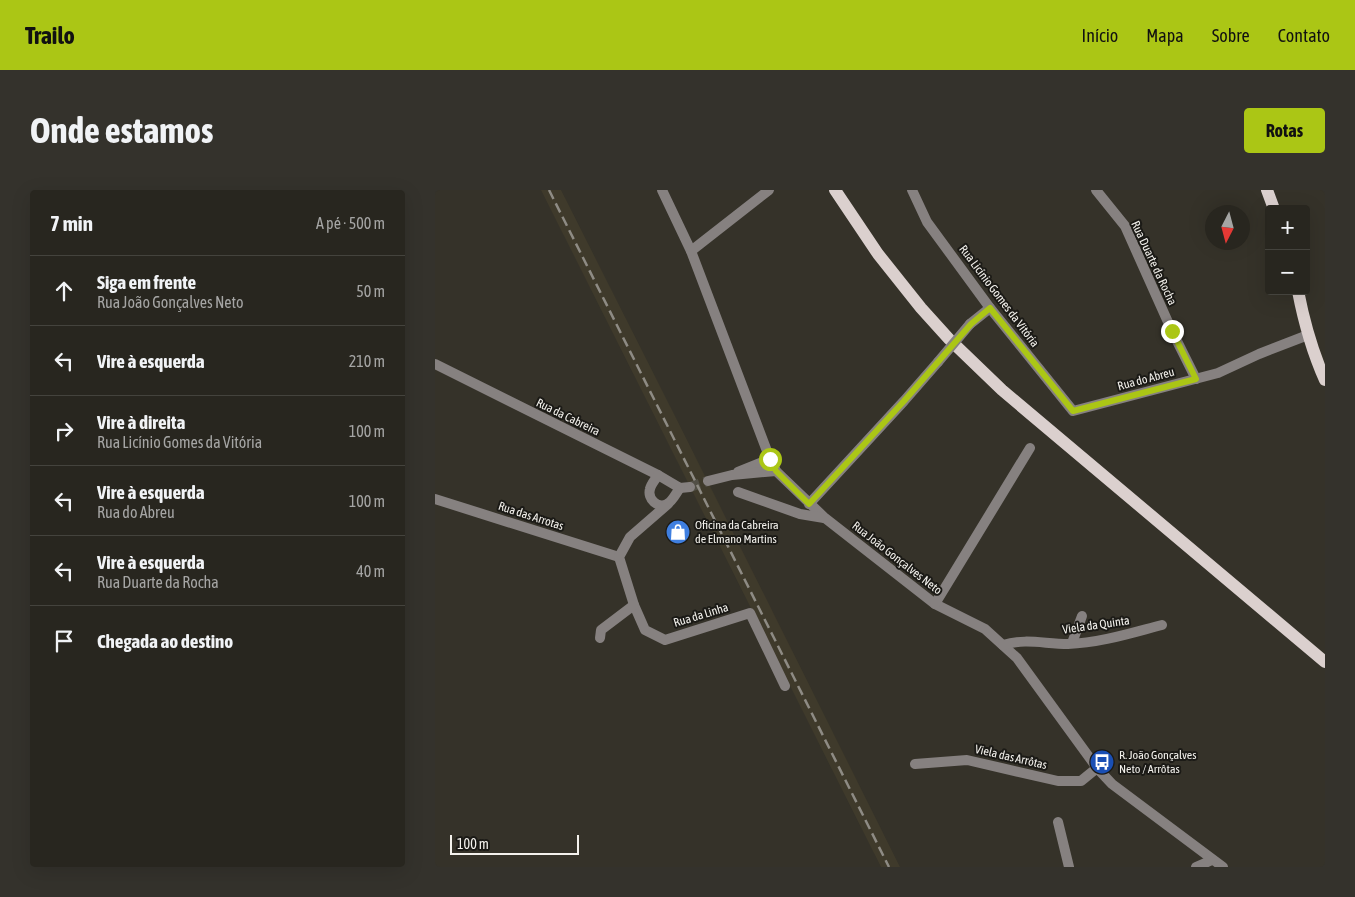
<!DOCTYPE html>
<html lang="pt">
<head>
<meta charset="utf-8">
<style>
  :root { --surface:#28261f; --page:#34322c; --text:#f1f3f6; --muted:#a5a5a4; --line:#44433d; --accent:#abc615 }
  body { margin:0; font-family:"Asap Condensed",sans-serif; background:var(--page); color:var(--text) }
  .controls { position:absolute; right:15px; top:15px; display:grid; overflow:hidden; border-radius:5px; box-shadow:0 5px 20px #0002 }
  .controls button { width:45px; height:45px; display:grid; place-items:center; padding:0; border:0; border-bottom:1px solid var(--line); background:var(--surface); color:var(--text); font:25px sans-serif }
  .compass { position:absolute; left:770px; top:15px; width:45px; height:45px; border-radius:50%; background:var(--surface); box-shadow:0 5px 20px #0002; rotate:186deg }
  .scale { position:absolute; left:15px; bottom:12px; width:129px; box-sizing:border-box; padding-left:5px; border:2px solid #f4f2ed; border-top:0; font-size:14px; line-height:18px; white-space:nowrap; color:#f4f2ed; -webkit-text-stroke:4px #1b1a16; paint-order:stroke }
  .stop { position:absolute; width:15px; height:15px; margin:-11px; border:4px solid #abc615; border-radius:50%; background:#fff }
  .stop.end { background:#abc615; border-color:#fff; box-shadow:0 1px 5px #0008 }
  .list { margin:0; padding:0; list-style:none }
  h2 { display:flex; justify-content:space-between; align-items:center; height:65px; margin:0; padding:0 20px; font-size:21px }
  h2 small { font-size:16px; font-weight:400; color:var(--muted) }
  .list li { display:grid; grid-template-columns:32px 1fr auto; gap:15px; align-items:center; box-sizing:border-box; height:70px; padding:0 20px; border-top:1px solid var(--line) }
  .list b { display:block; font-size:19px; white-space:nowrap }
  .list p { margin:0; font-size:16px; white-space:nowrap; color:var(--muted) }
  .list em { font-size:16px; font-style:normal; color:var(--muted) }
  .icon { flex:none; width:28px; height:28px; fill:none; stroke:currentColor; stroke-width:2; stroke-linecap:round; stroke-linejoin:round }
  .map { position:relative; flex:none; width:890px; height:677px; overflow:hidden; border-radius:5px }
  header { display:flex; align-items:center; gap:30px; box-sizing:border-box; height:70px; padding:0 25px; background:var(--accent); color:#111 }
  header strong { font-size:24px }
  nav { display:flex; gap:28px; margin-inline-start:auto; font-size:18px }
  .intro { display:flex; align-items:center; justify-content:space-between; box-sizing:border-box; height:120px; padding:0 30px }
  h1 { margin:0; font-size:35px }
  .button { padding:12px 22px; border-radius:5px; background:var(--accent); color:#111; font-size:18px; font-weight:700 }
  main { display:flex; gap:30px; padding:0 30px }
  aside { flex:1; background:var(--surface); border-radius:5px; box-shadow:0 5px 20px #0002 }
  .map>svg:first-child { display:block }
  .built { fill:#3f3a2b }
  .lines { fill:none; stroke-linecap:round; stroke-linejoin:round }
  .minor-tunnel { stroke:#524f46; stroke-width:10; stroke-dasharray:10 5; stroke-linecap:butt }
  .minor { stroke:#868180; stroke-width:10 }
  .major { stroke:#dbd0ce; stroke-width:12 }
  .rail { stroke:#8e8b84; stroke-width:2.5; stroke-dasharray:10 5; stroke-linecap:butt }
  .minor-bridge { stroke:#868180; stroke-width:10 }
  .route { stroke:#abc615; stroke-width:6 }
  .labels { text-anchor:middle; stroke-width:4; stroke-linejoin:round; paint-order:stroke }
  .street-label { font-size:12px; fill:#f4f2ed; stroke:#1b1a16 }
  .poi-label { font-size:12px; fill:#f4f2ed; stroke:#1b1a16; text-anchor:start }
</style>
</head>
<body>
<header>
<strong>Trailo</strong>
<nav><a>Início</a><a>Mapa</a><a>Sobre</a><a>Contato</a></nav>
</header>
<div class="intro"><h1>Onde estamos</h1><a class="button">Rotas</a></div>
<main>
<aside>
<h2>7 min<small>A pé · 500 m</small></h2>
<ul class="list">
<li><svg class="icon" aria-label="ahead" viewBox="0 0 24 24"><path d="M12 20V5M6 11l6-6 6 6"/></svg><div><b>Siga em frente</b><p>Rua João Gonçalves Neto</p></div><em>50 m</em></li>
<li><svg class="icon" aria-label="left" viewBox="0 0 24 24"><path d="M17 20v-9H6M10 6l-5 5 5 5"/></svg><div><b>Vire à esquerda</b></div><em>210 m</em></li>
<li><svg class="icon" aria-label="right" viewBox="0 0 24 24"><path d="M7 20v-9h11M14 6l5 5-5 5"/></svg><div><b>Vire à direita</b><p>Rua Licínio Gomes da Vitória</p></div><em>100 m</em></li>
<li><svg class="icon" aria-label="left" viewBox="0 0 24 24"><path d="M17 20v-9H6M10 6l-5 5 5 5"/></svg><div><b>Vire à esquerda</b><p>Rua do Abreu</p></div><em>100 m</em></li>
<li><svg class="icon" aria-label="left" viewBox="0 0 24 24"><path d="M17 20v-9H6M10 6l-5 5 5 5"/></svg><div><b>Vire à esquerda</b><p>Rua Duarte da Rocha</p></div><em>40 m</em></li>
<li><svg class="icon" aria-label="arrive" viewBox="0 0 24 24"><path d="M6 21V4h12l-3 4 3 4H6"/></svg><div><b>Chegada ao destino</b></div></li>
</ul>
</aside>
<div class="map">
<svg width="890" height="677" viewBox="0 0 890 677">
  <rect width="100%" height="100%" fill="#353229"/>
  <path class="built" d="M106,0H126L246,238L465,677H446Z"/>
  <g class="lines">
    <path class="minor-tunnel" d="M255,297L273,291"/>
    <g class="minor">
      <path d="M227,0L256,61L335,269L341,281L390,328L500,414L550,439L582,468L662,578L677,594L788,677"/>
      <path d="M477,0L492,32L555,118L638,221L783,183L824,164L873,145"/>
      <path d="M661,0L690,36L737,141L761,189"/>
      <path d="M256,61L334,0"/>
      <path d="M535,134L555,118"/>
      <path d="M0,174L223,285L245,298L255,297"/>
      <path d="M303,282L335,269"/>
      <path d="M223,285C220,290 216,294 215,299C212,309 223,319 232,314C238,311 241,303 245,298"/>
      <path d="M273,291L297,285L341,281"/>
      <path d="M303,302L365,324L389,328"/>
      <path d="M0,309L184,367"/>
      <path d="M233,314L195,347L184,367L199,415L210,440L230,450L315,423L350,496"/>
      <path d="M374,314L469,211L503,172"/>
      <path d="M500,414L595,258"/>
      <path d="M165,448L166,440L199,415"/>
      <path d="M637,453L647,426"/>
      <path d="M568,455C591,448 609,454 633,454C665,453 696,443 727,435"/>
      <path d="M480,574L532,570L623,591H646L662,578"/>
      <path d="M623,632L634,677"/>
      <path d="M761,677L777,670"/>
    </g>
    <g class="major">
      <path d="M400,0L443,64L486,118L514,149L567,200L890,472"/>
      <path d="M832,0L839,19"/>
      <path d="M863,101C869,132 877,161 890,190"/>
    </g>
    <path class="rail" d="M114,0L454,677"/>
    <path class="minor-bridge" d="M503,172L535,134"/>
  </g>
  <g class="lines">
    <path class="route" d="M335,269L341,281L374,314L469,211L536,134L555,118L638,221L761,189L737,141"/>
  </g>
  <defs>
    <symbol id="shop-disc" viewBox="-11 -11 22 22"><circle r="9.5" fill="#3f7fe0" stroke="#1b1a16"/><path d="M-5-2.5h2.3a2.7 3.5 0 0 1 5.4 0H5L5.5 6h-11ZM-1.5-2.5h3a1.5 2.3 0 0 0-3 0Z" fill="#fff"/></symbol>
    <symbol id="bus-disc" viewBox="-11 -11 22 22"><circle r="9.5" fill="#1a4fb4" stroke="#1b1a16"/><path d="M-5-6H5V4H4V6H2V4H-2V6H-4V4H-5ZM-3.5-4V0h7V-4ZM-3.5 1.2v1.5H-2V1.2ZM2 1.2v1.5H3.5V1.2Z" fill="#fff"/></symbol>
  </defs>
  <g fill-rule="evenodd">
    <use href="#shop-disc" x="229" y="328" width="28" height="28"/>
    <use href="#bus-disc" x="653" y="558" width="28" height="28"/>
  </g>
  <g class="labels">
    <g class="street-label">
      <text transform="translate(719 73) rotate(65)" y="4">Rua Duarte da Rocha</text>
      <text transform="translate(564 106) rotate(53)" y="4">Rua Licínio Gomes da Vitória</text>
      <text transform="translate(711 189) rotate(-15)" y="4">Rua do Abreu</text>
      <text transform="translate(133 227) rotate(26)" y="4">Rua da Cabreira</text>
      <text transform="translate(96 326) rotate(18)" y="4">Rua das Arrotas</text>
      <text transform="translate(462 368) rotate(38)" y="4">Rua João Gonçalves Neto</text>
      <text transform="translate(266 425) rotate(-17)" y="4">Rua da Linha</text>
      <text transform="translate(661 435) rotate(-8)" y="4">Viela da Quinta</text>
      <text transform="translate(576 567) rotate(13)" y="4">Viela das Arrôtas</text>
    </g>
    <g class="poi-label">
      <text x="260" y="339">Oficina da Cabreira<tspan x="260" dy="14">de Elmano Martins</tspan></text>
      <text x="684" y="569">R. João Gonçalves<tspan x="684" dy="14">Neto / Arrôtas</tspan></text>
    </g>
  </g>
</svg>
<div class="controls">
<button>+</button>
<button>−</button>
</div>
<svg class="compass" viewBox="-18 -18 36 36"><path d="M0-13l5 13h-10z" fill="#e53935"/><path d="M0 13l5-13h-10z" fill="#a5a5a4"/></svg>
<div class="scale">100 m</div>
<div class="stop" style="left:335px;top:269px"></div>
<div class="stop end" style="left:737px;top:141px"></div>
</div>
</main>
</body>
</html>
